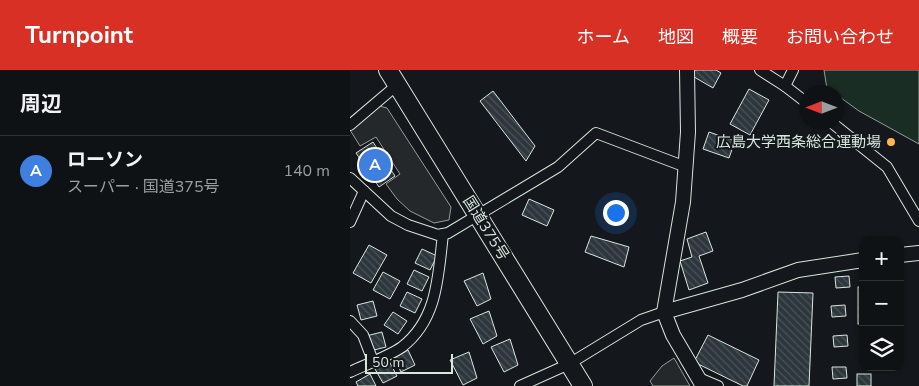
<!DOCTYPE html>
<html lang="ja">
<head>
<meta charset="utf-8">
<style>
  :root { --surface:#0f1215; --page:#181b1e; --text:#f1f3f6; --muted:#9b9ea0; --line:#2f3234; --accent:#d93025 }
  body { margin:0; font-family:"Nunito Sans","Noto Sans JP",sans-serif; background:var(--page); color:var(--text) }
  .controls { position:absolute; right:15px; bottom:15px; display:grid; overflow:hidden; border-radius:10px; box-shadow:0 1px 4px #0004 }
  .controls button { width:45px; height:45px; display:grid; place-items:center; padding:0; border:0; border-bottom:1px solid var(--line); background:var(--surface); color:var(--text); font:25px sans-serif }
  .compass { position:absolute; left:449px; top:15px; width:45px; height:45px; border-radius:50%; background:var(--surface); box-shadow:0 1px 4px #0004; rotate:270deg }
  .scale { position:absolute; left:15px; bottom:12px; width:88px; box-sizing:border-box; padding-left:5px; border:2px solid #d8e6dc; border-top:0; font-size:14px; line-height:18px; white-space:nowrap; color:#d8e6dc; -webkit-text-stroke:4px #14181c; paint-order:stroke }
  .you { position:absolute; left:265px; top:142px; width:18px; height:18px; margin:-12px; border:4px solid #fff; border-radius:50%; background:#1a73e8; box-shadow:0 0 0 8px #1a73e833 }
  .badge { display:grid; place-items:center; width:32px; height:32px; border-radius:50%; background:var(--accent); color:#fff; font-size:16px; font-weight:700 }
  .pin { position:absolute; translate:-50% -50%; border:2px solid #fff; box-shadow:0 1px 5px #0006 }
  .list { margin:0; padding:0; list-style:none }
  h2 { display:flex; justify-content:space-between; align-items:center; height:65px; margin:0; padding:0 20px; font-size:21px }
  h2 small { font-size:16px; font-weight:400; color:var(--muted) }
  .list li { display:grid; grid-template-columns:32px 1fr auto; gap:15px; align-items:center; box-sizing:border-box; height:70px; padding:0 20px; border-top:1px solid var(--line) }
  .list b { display:block; font-size:19px; white-space:nowrap }
  .list p { margin:0; font-size:16px; white-space:nowrap; color:var(--muted) }
  .list em { font-size:16px; font-style:normal; color:var(--muted) }
  .icon { flex:none; width:28px; height:28px; fill:none; stroke:currentColor; stroke-width:2; stroke-linecap:round; stroke-linejoin:round }
  .map { position:relative; flex:none; width:569px; height:316px; overflow:hidden }
  header { display:flex; align-items:center; gap:30px; box-sizing:border-box; height:70px; padding:0 25px; background:var(--accent); color:#fff }
  header strong { font-size:24px }
  nav { display:flex; gap:28px; margin-inline-start:auto; font-size:18px }
  main { display:flex }
  aside { flex:1; background:var(--surface) }
  .map>svg:first-child { display:block }
  .green { fill:#1a2d24; stroke:#939e99 }
  .parking { fill:#24282b; stroke:#939e99 }
  .building { fill:url(#building-back-hatch); stroke:#d8e6dc }
  .lines { fill:none; stroke-linecap:round; stroke-linejoin:round }
  .minor-casing { stroke:#d8e6dc; stroke-width:12 }
  .tertiary-casing { stroke:#d8e6dc; stroke-width:16 }
  .trunk-casing { stroke:#d8e6dc; stroke-width:20 }
  .minor { stroke:#14181c; stroke-width:10 }
  .tertiary { stroke:#14181c; stroke-width:14 }
  .trunk { stroke:#14181c; stroke-width:18 }
  .poi-dot { fill:#ffb74d; stroke:#14181c; stroke-width:2 }
  .labels { text-anchor:middle; stroke-width:4; stroke-linejoin:round; paint-order:stroke }
  .poi-label { font-size:15px; fill:#d8e6dc; stroke:#14181c; text-anchor:end }
  .street-label { font-size:15px; fill:#d8e6dc; stroke:#14181c }
</style>
</head>
<body>
<header>
<strong>Turnpoint</strong>
<nav><a>ホーム</a><a>地図</a><a>概要</a><a>お問い合わせ</a></nav>
</header>
<main>
<aside>
<h2>周辺<small></small></h2>
<ul class="list">
<li><span class="badge" style="background:#3f7fe0">A</span><div><b>ローソン</b><p>スーパー · 国道375号</p></div><em>140 m</em></li>
</ul>
</aside>
<div class="map">
<svg width="569" height="316" viewBox="0 0 569 316">
  <defs>
    <pattern id="building-back-hatch" width="6" height="6" patternUnits="userSpaceOnUse" patternTransform="scale(1.25)"><rect width="6" height="6" fill="#2c363c"/><path d="M-1 5l2 2M0 0l6 6M5-1l2 2" fill="none" stroke="#4a5358"/></pattern>
  </defs>
  <rect width="100%" height="100%" fill="#14181c"/>
  <path class="green" d="M474,0H569V74L509,41L487,25V22H482L477,19Z"/>
  <g class="parking">
    <path d="M25,35L37,38L101,137L99,150L84,153L60,141L47,129L36,114L50,104L26,67L10,76L0,60Z"/>
    <path d="M324,288L340,316H303L300,311L312,296Z"/>
  </g>
  <g class="building">
    <path d="M341,0H366L371,3L363,18L339,4Z"/>
    <path d="M399,19L419,30L400,65L380,54Z"/>
    <path d="M143,21L185,76L176,91L130,31Z"/>
    <path d="M359,62L385,71L379,88L353,79Z"/>
    <path d="M23,72L45,106L29,117L6,83Z"/>
    <path d="M179,129L204,140L197,156L172,145Z"/>
    <path d="M356,162L363,181L349,186L358,213L339,220L330,191L342,187L337,169Z"/>
    <path d="M241,166L279,177L274,197L235,182Z"/>
    <path d="M19,175L37,185L21,213L3,203Z"/>
    <path d="M72,179L87,186L80,200L65,193Z"/>
    <path d="M64,200L79,207L72,221L57,214Z"/>
    <path d="M33,202L50,211L40,229L23,220Z"/>
    <path d="M133,203L141,229L127,236L114,211Z"/>
    <path d="M499,206L500,217L486,218L485,207Z"/>
    <rect x="508" y="217" width="5" height="37"/>
    <path d="M57,222L72,229L65,243L50,236Z"/>
    <path d="M428,222L463,223L459,316H424Z"/>
    <path d="M23,231L27,246L11,250L7,235Z"/>
    <path d="M495,235L496,246L482,247L481,236Z"/>
    <path d="M139,241L147,266L133,274L120,249Z"/>
    <path d="M43,242L57,251L48,264L34,255Z"/>
    <path d="M32,262L36,277L20,281L16,266Z"/>
    <path d="M358,265L409,290L397,316H393L344,292Z"/>
    <path d="M497,265L498,276L484,277L483,266Z"/>
    <path d="M160,269L168,295L154,302L141,277Z"/>
    <path d="M58,280L65,295L51,302L44,288Z"/>
    <path d="M119,282L127,308L113,315L100,290Z"/>
    <path d="M39,291L47,306L33,313L25,299Z"/>
    <path d="M482,297H496L497,308L483,309Z"/>
    <path d="M20,304L26,316H8L6,312Z"/>
    <rect x="507" y="304" width="14" height="12"/>
  </g>
  <g class="lines">
    <defs>
      <g id="minor">
        <path d="M410,0L435,16L457,33"/>
        <path d="M435,16L443,0"/>
        <path d="M481,52L537,97L569,151"/>
        <path d="M0,55L47,15"/>
        <path d="M0,108L41,146L58,155L88,165L98,163L208,97L246,63L336,97"/>
        <path d="M0,152L14,121"/>
        <path d="M0,251L13,265L23,291"/>
        <path d="M0,302C15,295 39,286 52,277C88,249 88,206 93,164"/>
        <path d="M349,308L368,316"/>
        <path d="M170,316L219,294L291,250L314,242"/>
      </g>
      <g id="tertiary">
        <path d="M337,0L338,62L333,132L314,242L323,265L353,316"/>
        <path d="M550,185L569,183"/>
        <path d="M314,242L392,220L448,200L513,190"/>
      </g>
      <path id="trunk" d="M38,0L233,316"/>
    </defs>
    <use href="#minor" class="minor-casing"/>
    <use href="#tertiary" class="tertiary-casing"/>
    <use href="#trunk" class="trunk-casing"/>
    <use href="#minor" class="minor"/>
    <use href="#tertiary" class="tertiary"/>
    <use href="#trunk" class="trunk"/>
  </g>
  <circle class="poi-dot" cx="541" cy="72" r="5"/>
  <g class="labels">
    <g class="poi-label">
      <text x="531" y="77">広島大学西条総合運動場</text>
    </g>
    <g class="street-label">
      <text transform="translate(136 158) rotate(58)" y="5">国道375号</text>
    </g>
  </g>
</svg>
<div class="controls">
<button>+</button>
<button>−</button>
<button><svg class="icon" aria-label="layers" viewBox="0 0 24 24"><path d="M12 4l9 5-9 5-9-5zM3 14l9 5 9-5"/></svg></button>
</div>
<svg class="compass" viewBox="-18 -18 36 36"><path d="M0-13l5 13h-10z" fill="#e53935"/><path d="M0 13l5-13h-10z" fill="#9b9ea0"/></svg>
<div class="scale">50 m</div>
<div class="you"></div>
<div class="pin badge" style="left:25px;top:95px;background:#3f7fe0">A</div>
</div>
</main>
</body>
</html>
